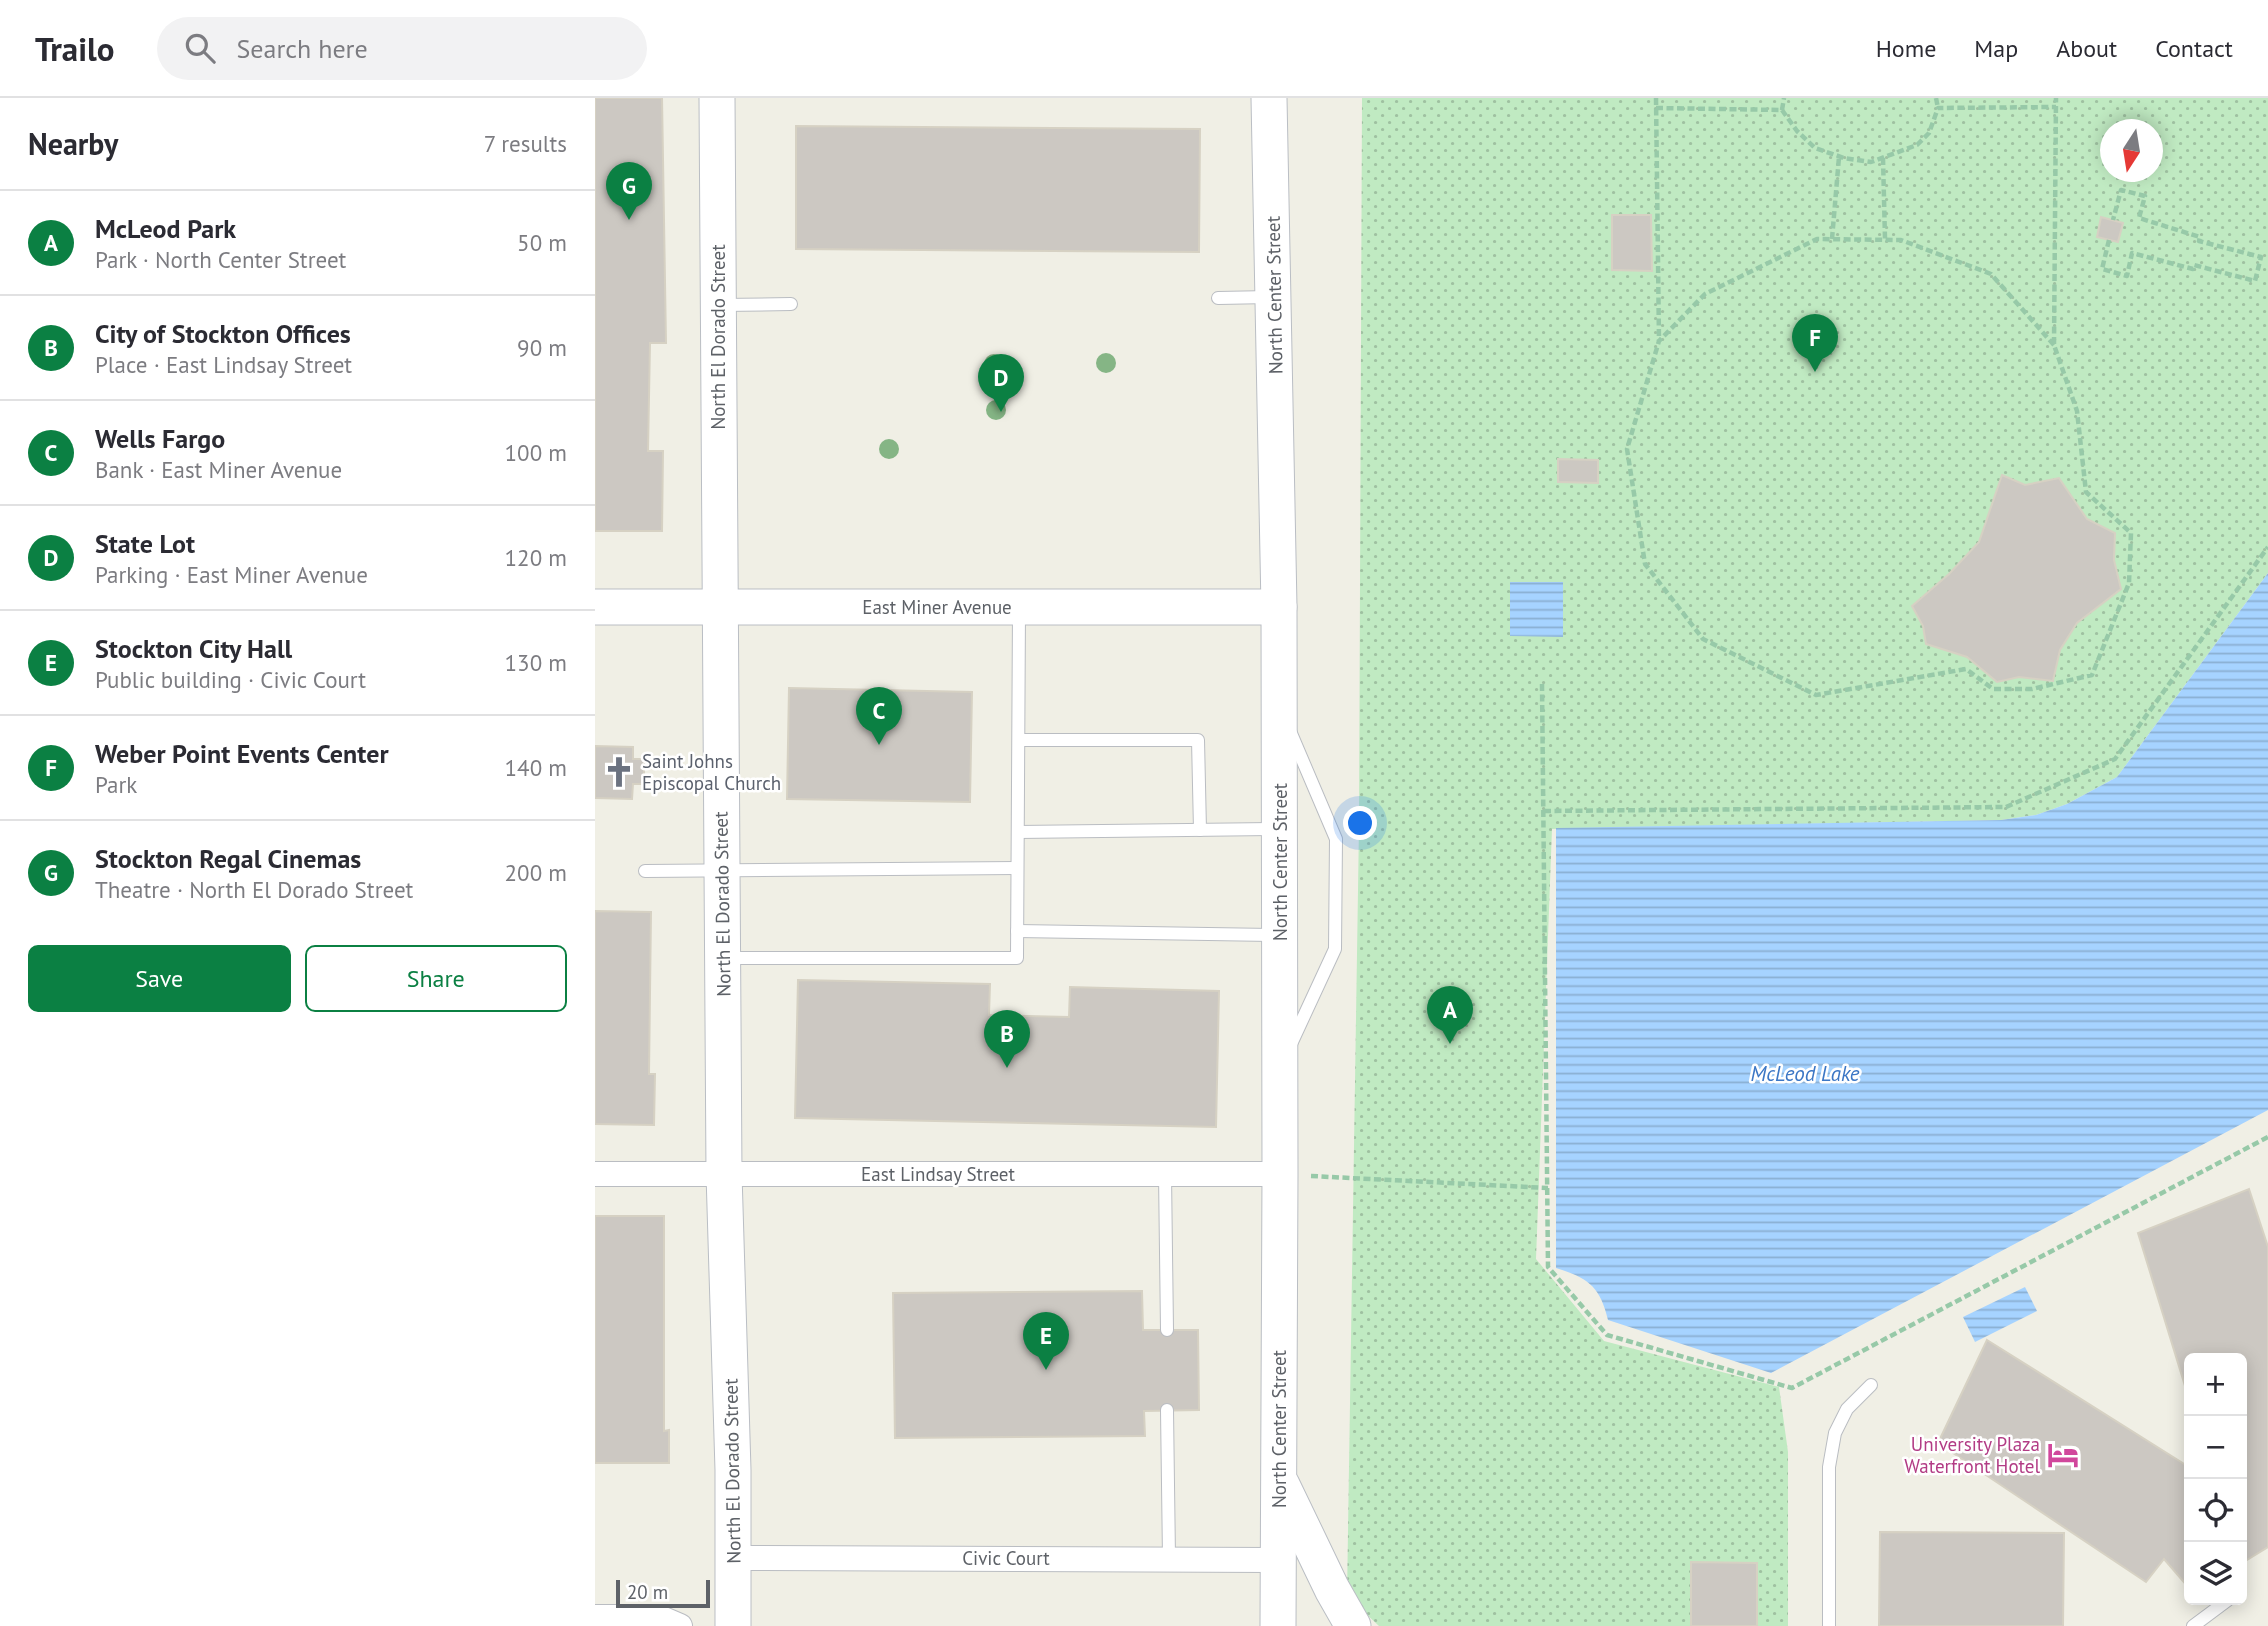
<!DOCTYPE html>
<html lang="en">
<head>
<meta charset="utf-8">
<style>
  :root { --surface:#fff; --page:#f2f2f3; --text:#2b2b33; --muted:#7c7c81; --line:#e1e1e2; --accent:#0b8043 }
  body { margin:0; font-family:"PT Sans",sans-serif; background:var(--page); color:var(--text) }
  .controls { position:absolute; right:21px; bottom:21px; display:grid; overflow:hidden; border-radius:10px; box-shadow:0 4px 18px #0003 }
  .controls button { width:63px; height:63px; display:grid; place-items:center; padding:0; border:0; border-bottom:2px solid var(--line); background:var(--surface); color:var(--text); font:35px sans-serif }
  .compass { position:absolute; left:1505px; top:21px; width:63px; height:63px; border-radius:50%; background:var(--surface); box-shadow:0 4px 18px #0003; rotate:192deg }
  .scale { position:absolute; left:21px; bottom:18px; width:94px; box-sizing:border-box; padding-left:7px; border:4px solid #5d6167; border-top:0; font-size:19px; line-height:24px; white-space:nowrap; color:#5d6167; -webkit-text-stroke:5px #fff; paint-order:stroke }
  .you { position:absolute; left:766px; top:726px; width:24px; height:24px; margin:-18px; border:5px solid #fff; border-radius:50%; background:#1a73e8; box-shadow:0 0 0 10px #1a73e833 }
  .badge { display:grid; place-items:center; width:46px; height:46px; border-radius:50%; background:var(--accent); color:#fff; font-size:23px; font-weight:700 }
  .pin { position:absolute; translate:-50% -58px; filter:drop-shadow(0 2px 4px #0008) }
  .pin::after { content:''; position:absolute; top:37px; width:24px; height:21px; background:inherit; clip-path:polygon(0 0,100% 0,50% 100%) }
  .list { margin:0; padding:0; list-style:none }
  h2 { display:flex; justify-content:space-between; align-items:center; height:91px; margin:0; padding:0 28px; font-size:30px }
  h2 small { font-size:23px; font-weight:400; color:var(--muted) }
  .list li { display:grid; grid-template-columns:46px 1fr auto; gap:21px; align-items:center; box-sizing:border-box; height:105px; padding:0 28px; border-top:2px solid var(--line) }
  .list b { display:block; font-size:26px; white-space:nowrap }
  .list p { margin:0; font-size:23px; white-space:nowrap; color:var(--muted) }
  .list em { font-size:23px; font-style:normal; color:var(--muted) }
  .actions { display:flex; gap:14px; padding:21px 28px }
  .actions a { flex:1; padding:16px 0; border:2px solid var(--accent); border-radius:10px; text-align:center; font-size:24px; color:var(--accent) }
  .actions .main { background:var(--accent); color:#fff }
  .icon { flex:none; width:38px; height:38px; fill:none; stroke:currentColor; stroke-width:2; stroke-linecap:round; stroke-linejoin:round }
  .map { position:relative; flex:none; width:1673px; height:1528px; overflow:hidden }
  header { display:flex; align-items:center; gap:42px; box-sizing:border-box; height:98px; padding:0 35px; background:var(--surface); border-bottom:2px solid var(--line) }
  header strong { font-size:33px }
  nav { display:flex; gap:38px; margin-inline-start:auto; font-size:24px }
  .search { width:490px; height:63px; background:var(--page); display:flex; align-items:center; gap:18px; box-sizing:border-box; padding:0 24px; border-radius:38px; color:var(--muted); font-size:26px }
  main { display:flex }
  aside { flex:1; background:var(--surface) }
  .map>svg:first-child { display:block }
  .park { fill:url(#park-dots); fill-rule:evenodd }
  .water { fill:url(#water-rules) }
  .building { fill:#ccc8c2; stroke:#d6d1c3; stroke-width:2 }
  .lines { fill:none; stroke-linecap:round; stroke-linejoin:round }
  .service-casing { stroke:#babdc2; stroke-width:14 }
  .minor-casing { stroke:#babdc2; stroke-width:26 }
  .secondary-casing { stroke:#babec4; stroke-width:37 }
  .path { stroke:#97c9a8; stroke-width:4.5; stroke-dasharray:7 3.5; stroke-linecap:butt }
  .service { stroke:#fff; stroke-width:12 }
  .minor { stroke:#fff; stroke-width:24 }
  .secondary { stroke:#fff; stroke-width:35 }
  .tree { fill:#85b585 }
  .labels { text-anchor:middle; stroke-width:5; stroke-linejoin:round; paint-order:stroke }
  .street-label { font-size:19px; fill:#5d6167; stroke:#fff }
  .worship-label { font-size:19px; fill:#5b616d; stroke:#fff; text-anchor:start }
  .hotel-label { font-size:19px; fill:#b23c85; stroke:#fff; text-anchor:end }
  .water-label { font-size:21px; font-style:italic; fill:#3c77c5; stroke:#fff }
</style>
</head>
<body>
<header>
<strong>Trailo</strong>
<div class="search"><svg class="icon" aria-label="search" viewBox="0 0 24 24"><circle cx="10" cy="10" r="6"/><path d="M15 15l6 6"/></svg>Search here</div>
<nav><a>Home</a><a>Map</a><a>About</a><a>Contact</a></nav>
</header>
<main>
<aside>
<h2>Nearby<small>7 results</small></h2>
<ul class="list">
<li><span class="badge">A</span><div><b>McLeod Park</b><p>Park · North Center Street</p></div><em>50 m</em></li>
<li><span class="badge">B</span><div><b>City of Stockton Offices</b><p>Place · East Lindsay Street</p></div><em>90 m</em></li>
<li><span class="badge">C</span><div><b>Wells Fargo</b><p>Bank · East Miner Avenue</p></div><em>100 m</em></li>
<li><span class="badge">D</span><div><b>State Lot</b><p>Parking · East Miner Avenue</p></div><em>120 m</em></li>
<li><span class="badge">E</span><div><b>Stockton City Hall</b><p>Public building · Civic Court</p></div><em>130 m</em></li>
<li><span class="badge">F</span><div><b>Weber Point Events Center</b><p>Park</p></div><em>140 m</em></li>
<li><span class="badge">G</span><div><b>Stockton Regal Cinemas</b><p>Theatre · North El Dorado Street</p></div><em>200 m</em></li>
</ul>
<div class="actions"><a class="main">Save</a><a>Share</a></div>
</aside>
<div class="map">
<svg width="1673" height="1528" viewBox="0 0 1673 1528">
  <defs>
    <pattern id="park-dots" width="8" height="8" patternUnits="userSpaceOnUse" patternTransform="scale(1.75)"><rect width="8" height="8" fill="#c0eac2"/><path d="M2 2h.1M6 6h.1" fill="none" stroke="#9fc1a1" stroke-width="1.8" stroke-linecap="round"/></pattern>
    <pattern id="water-rules" width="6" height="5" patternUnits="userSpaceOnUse" patternTransform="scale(1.75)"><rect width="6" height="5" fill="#a6d3ff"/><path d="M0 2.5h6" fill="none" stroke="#8aafd2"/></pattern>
  </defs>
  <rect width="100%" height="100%" fill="#f0efe5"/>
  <path class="park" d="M767,0H1673V475L1522,679L1472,706L1441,717L1406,722L957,731L941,1161L1009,1243L1184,1289L1193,1354V1528H784L752,1498L764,728ZM1516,32H1558V74H1516Z"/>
  <g class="water">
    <path d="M1673,475V1012L1176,1275L1013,1222C1005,1188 993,1180 961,1170V730L1406,722L1441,717L1472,706L1522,679Z"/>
    <path d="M915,484H968V539L915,538Z"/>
    <path d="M1430,1189L1442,1213L1380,1244L1368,1219Z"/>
  </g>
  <g class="building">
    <path d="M0,0H67L71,245H55L53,353H68L67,433H0Z"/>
    <path d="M201,28L605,31L604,154L201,151Z"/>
    <path d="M1017,117H1056L1057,173L1017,172Z"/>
    <path d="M1506,119L1528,125L1523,144L1502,139Z"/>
    <path d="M963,361L1003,362V385L963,384Z"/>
    <path d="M1407,377L1430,387L1464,380L1492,421L1520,435L1519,462L1526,491L1482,525L1465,552L1458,583L1424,579L1402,584L1372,559L1331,546L1328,528L1317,508L1354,476L1384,444Z"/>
    <path d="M194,590L377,594L375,704L192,701Z"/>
    <path d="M0,648L38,649V661H49V686H38L37,701L0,700Z"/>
    <path d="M0,813L56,814L54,976H60L59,1027L0,1026Z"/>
    <path d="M203,882L395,886L394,917L474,919L475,889L624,893L621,1029L200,1020Z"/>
    <path d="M1654,1091L1673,1149V1449L1647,1465V1260H1594V1301L1543,1135Z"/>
    <path d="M0,1118H69V1333L74,1332V1365H0Z"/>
    <path d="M547,1193L548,1232H603L604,1312L549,1313L550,1338L300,1340L298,1195Z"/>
    <path d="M1392,1242L1594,1369V1490L1569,1461L1551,1484L1343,1345Z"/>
    <path d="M1285,1434L1469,1435L1468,1528H1284Z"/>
    <path d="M1096,1464L1162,1465V1528H1096Z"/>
  </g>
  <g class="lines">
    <defs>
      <g id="service">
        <path d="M623,200L675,199"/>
        <path d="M126,207L196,206"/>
        <path d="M695,633L741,741L740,851L696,946"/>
        <path d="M424,642H603L605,732"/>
        <path d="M423,734L681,731"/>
        <path d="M50,773L422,770"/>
        <path d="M422,833L681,837"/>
        <path d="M130,860H422L424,513"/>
        <path d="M570,1076L572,1232"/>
        <path d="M572,1312L574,1460"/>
        <path d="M1234,1528V1369L1240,1335L1252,1311L1276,1287"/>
        <path d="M1598,1528L1633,1502"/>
      </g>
      <g id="minor">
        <path d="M0,1076H685"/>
        <path d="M139,1460L683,1462"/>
        <path d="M0,1519H64L85,1528"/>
      </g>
      <g id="secondary">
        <path d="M122,0L129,1076L138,1372V1528"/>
        <path d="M674,0L684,509L685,1076L683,1528"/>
        <path d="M0,509H684"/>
        <path d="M687,1387L737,1491L758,1528"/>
      </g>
    </defs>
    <use href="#service" class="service-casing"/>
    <use href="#minor" class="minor-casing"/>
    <use href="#secondary" class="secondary-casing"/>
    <g class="path">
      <path d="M1061,0L1064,243"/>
      <path d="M1341,0L1343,10"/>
      <path d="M1061,10L1187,12L1202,33L1220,50L1249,60L1276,64L1322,47L1334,35L1343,10L1461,9"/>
      <path d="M1187,12L1189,0"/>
      <path d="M1288,60L1290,141"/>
      <path d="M1237,141L1244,59"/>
      <path d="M1514,142L1507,171L1532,178L1537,155L1598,171L1599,167L1660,183L1666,159L1604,143L1605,139L1544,120L1550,98L1526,92L1518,122"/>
      <path d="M1459,247L1396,176L1306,142L1222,141L1110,196L1064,243L1032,351L1050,466L1108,541L1221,597L1371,571L1398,591H1437L1497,577L1534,485L1536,435L1491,394L1482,313L1459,247L1461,0"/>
      <path d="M947,586L953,1169L1012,1237L1197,1290L1673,1039"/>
      <path d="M949,713L1411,709L1520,661L1673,449"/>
      <path d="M716,1078L953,1090"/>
    </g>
    <use href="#service" class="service"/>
    <use href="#minor" class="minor"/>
    <use href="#secondary" class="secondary"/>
  </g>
  <g class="tree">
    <circle cx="511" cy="265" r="10"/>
    <circle cx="399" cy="266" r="10"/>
    <circle cx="401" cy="312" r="10"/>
    <circle cx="294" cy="351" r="10"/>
  </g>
  <defs>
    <symbol id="church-bare" viewBox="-9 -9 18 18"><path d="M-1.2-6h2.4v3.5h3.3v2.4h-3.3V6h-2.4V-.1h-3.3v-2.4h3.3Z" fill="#6b7280" stroke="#fff" stroke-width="2.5" paint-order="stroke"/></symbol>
    <symbol id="hotel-bare" viewBox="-9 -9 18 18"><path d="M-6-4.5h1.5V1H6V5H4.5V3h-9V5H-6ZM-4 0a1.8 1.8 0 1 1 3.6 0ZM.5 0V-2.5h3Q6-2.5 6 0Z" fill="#d1479c" stroke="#fff" stroke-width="2.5" paint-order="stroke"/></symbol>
  </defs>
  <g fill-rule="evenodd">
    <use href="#church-bare" x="2" y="652" width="44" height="44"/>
    <use href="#hotel-bare" x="1446" y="1335" width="44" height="44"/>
  </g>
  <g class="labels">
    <g class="street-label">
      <text transform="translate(679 197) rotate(-91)" y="7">North Center Street</text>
      <text transform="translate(123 239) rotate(-90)" y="7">North El Dorado Street</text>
      <text x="342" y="516">East Miner Avenue</text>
      <text transform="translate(685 764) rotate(-90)" y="7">North Center Street</text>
      <text transform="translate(127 806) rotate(-91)" y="7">North El Dorado Street</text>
      <text x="343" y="1083">East Lindsay Street</text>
      <text transform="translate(684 1331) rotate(-90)" y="7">North Center Street</text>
      <text transform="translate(137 1373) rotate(-91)" y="7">North El Dorado Street</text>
      <text x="411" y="1467">Civic Court</text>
    </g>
    <g class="worship-label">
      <text x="47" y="670">Saint Johns<tspan x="47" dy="22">Episcopal Church</tspan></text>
    </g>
    <g class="hotel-label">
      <text x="1445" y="1353">University Plaza<tspan x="1445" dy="22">Waterfront Hotel</tspan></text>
    </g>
    <g class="water-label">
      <text x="1210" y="983">McLeod Lake</text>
    </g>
  </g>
</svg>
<div class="controls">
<button>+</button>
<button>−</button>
<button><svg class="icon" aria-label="locate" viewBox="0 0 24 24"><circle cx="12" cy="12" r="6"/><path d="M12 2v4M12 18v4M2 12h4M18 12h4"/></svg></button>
<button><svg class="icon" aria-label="layers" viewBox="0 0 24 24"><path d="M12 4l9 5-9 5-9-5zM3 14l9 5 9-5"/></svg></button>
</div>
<svg class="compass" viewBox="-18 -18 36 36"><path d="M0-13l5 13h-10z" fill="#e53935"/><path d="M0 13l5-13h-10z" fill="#7c7c81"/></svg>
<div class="scale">20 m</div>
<div class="you"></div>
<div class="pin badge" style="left:855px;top:946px">A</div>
<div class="pin badge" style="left:412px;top:970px">B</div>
<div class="pin badge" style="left:284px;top:647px">C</div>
<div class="pin badge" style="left:406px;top:314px">D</div>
<div class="pin badge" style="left:451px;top:1272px">E</div>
<div class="pin badge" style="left:1220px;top:274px">F</div>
<div class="pin badge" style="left:34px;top:122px">G</div>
</div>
</main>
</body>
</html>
